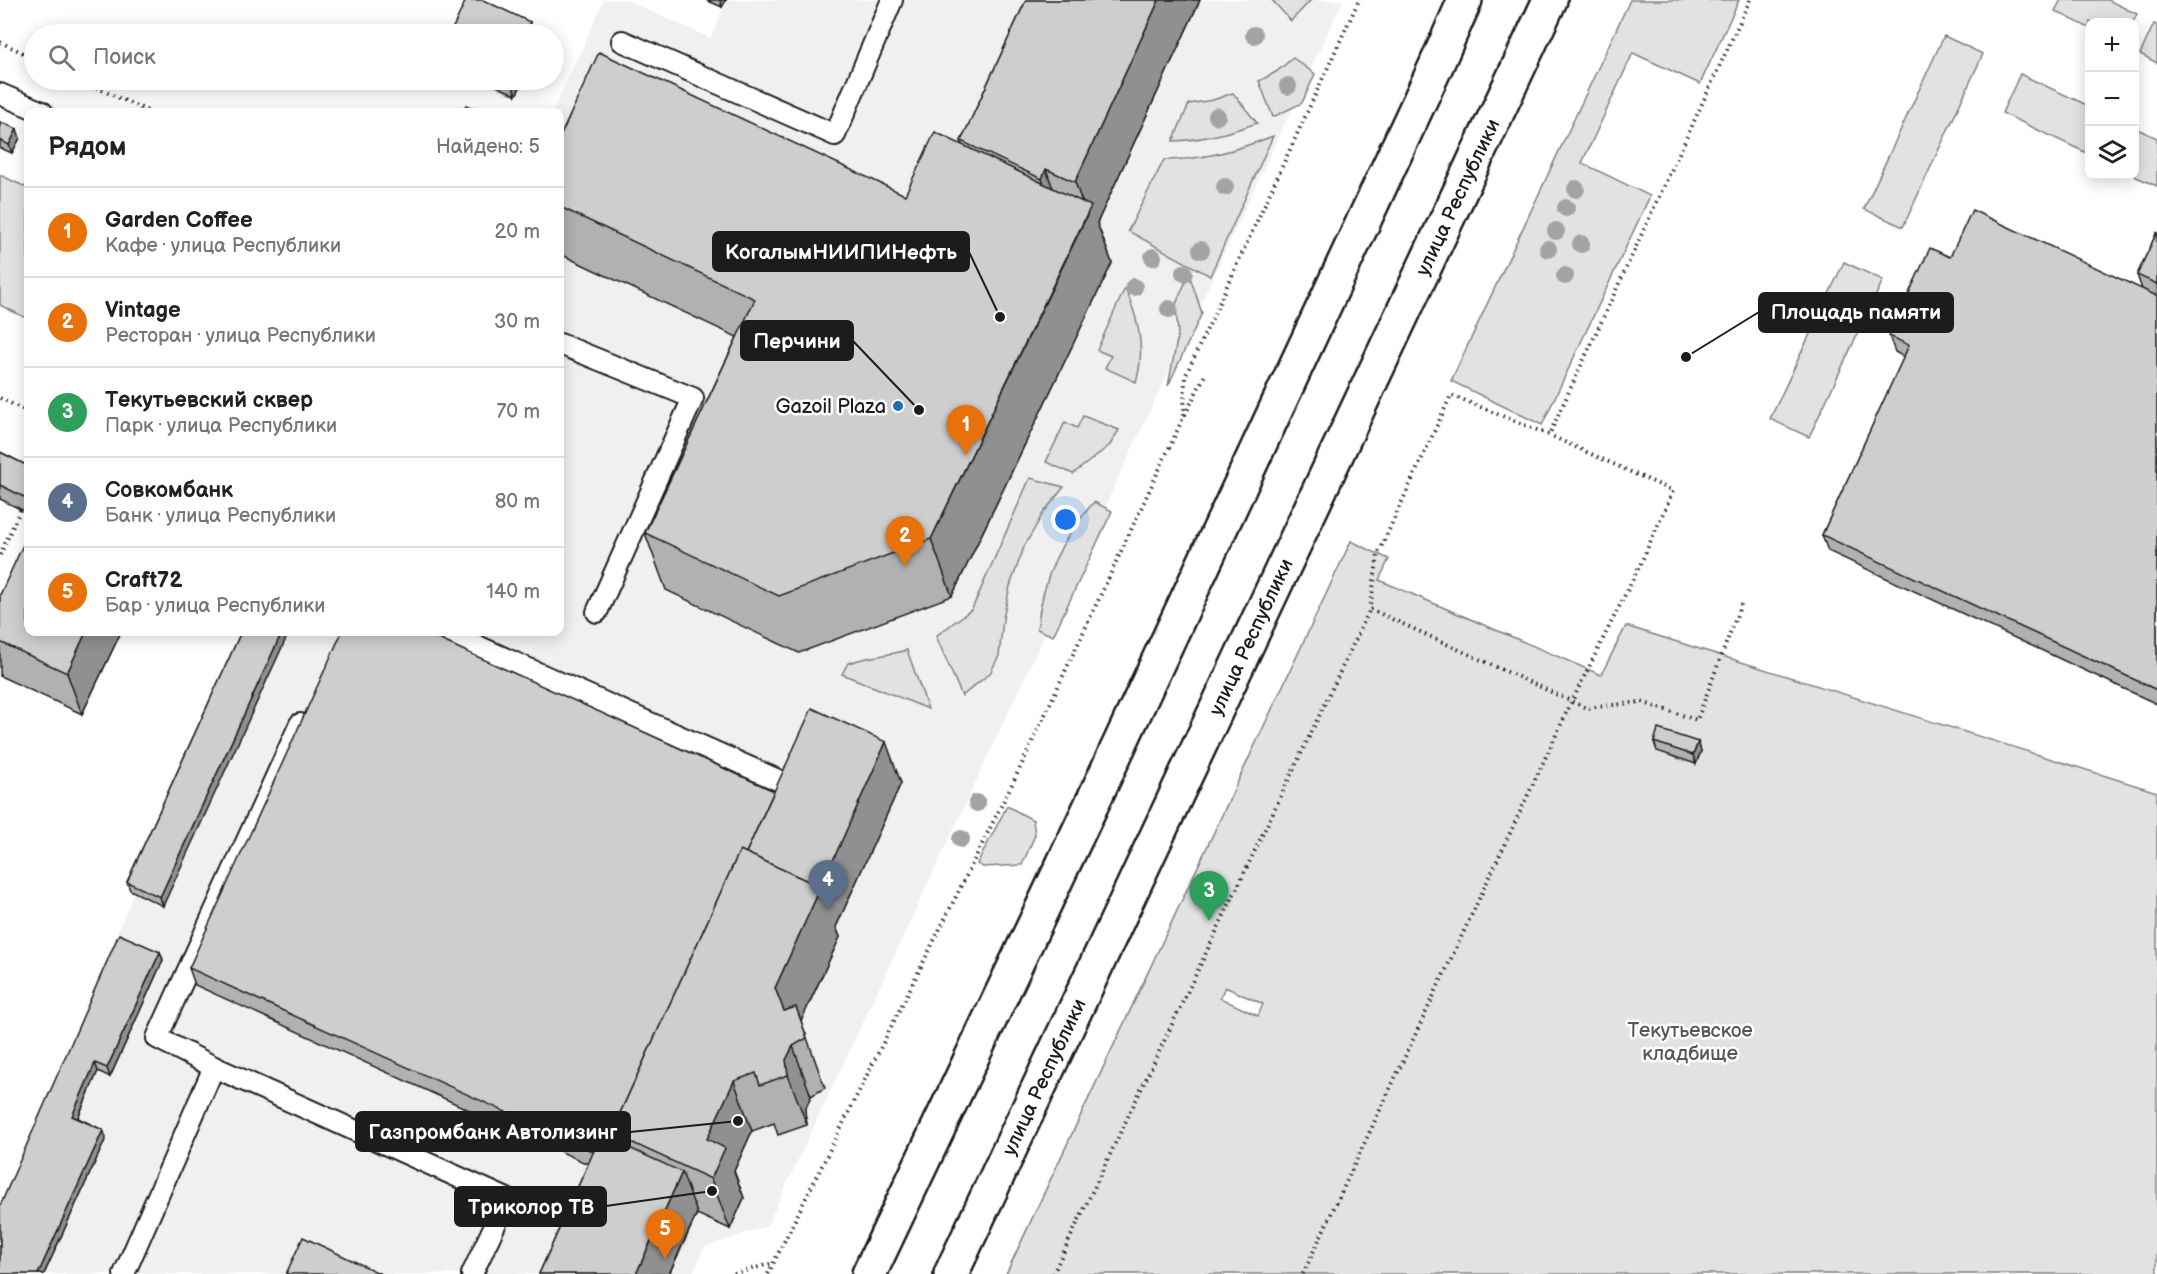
<!DOCTYPE html>
<html lang="ru">
<head>
<meta charset="utf-8">
<style>
  :root { --surface:#fff; --page:#f6f6f6; --text:#222; --muted:#767676; --line:#e0e0e0; --accent:#1a73e8 }
  body { margin:0; font-family:"Balsamiq Sans",sans-serif; background:var(--page); color:var(--text) }
  .controls { position:absolute; right:18px; top:18px; display:grid; overflow:hidden; border-radius:12px; box-shadow:0 3px 15px #0003 }
  .controls button { width:54px; height:54px; display:grid; place-items:center; padding:0; border:0; border-bottom:2px solid var(--line); background:var(--surface); color:var(--text); font:30px sans-serif }
  .you { position:absolute; left:1066px; top:520px; width:21px; height:21px; margin:-15px; border:4px solid #fff; border-radius:50%; background:#1a73e8; box-shadow:0 0 0 9px #1a73e833 }
  .badge { display:grid; place-items:center; width:39px; height:39px; border-radius:50%; background:var(--accent); color:#fff; font-size:20px; font-weight:700 }
  .pin { position:absolute; translate:-50% -50px; filter:drop-shadow(0 2px 3px #0008) }
  .pin::after { content:''; position:absolute; top:32px; width:21px; height:18px; background:inherit; clip-path:polygon(0 0,100% 0,50% 100%) }
  .list { margin:0; padding:0; list-style:none }
  h2 { display:flex; justify-content:space-between; align-items:center; height:78px; margin:0; padding:0 24px; font-size:26px }
  h2 small { font-size:20px; font-weight:400; color:var(--muted) }
  .list li { display:grid; grid-template-columns:39px 1fr auto; gap:18px; align-items:center; box-sizing:border-box; height:90px; padding:0 24px; border-top:2px solid var(--line) }
  .list b { display:block; font-size:22px; white-space:nowrap }
  .list p { margin:0; font-size:20px; white-space:nowrap; color:var(--muted) }
  .list em { font-size:20px; font-style:normal; color:var(--muted) }
  .icon { flex:none; width:33px; height:33px; fill:none; stroke:currentColor; stroke-width:2; stroke-linecap:round; stroke-linejoin:round }
  .map { position:relative; flex:none; width:2157px; height:1274px; overflow:hidden }
  .search { position:absolute; background:var(--surface); box-shadow:0 3px 15px #0003; left:24px; top:24px; width:540px; height:66px; display:flex; align-items:center; gap:15px; box-sizing:border-box; padding:0 21px; border-radius:33px; color:var(--muted); font-size:22px }
  .panel { position:absolute; background:var(--surface); box-shadow:0 3px 15px #0003; left:24px; top:108px; width:540px; height:528px; border-radius:12px }
  .map>svg:first-child { display:block }
  .built { fill:#f0f0f0 }
  .green { fill:#e2e2e2; stroke:#7f7f7f; stroke-width:1.5; fill-rule:evenodd }
  .lines { fill:none; stroke-linecap:round; stroke-linejoin:round }
  .lane-casing { stroke:#1c1c1c; stroke-width:24 }
  .primary-casing { stroke:#1c1c1c; stroke-width:38 }
  .path { stroke:#1c1c1c; stroke-width:4; stroke-dasharray:1.5 4.5; stroke-linecap:butt }
  .lane { stroke:#fff; stroke-width:20 }
  .primary { stroke:#fff; stroke-width:33 }
  .tree { fill:#a3a3a3 }
  .wall { fill:#b1b1b1; stroke:#1c1c1c; stroke-width:1.5 }
  .shaded-wall { fill:#909090; stroke:#1c1c1c; stroke-width:1.5 }
  .building { fill:#cecece; stroke:#1c1c1c; stroke-width:1.5 }
  .poi-dot { fill:#1f6fb2; stroke:#fff; stroke-width:2 }
  .labels { text-anchor:middle; stroke-width:5; stroke-linejoin:round; paint-order:stroke }
  .street-label { font-size:20px; fill:#1c1c1c; stroke:#fff }
  .poi-label { font-size:20px; fill:#1c1c1c; stroke:#fff; text-anchor:end }
  .park-label { font-size:20px; fill:#575757; stroke:#fff }
  .leader { fill:none; stroke:#1c1c1c; stroke-width:2 }
  .callout-dot { fill:#1c1c1c; stroke:#fff; stroke-width:2 }
  .callout { fill:#1c1c1c; stroke:#1c1c1c; stroke-width:2 }
  .callout-label { font-size:21px; text-anchor:middle; font-weight:bold; fill:#fff }
</style>
</head>
<body>
<div class="map">
<svg width="2157" height="1274" viewBox="0 0 2157 1274">
  <rect width="100%" height="100%" fill="#fff"/>
  <filter id="ink" filterUnits="userSpaceOnUse"><feTurbulence type="fractalNoise" baseFrequency=".0167" numOctaves="2"/><feDisplacementMap in="SourceGraphic" scale="12" xChannelSelector="R" yChannelSelector="G"/><feConvolveMatrix kernelMatrix="1 2 1 2 8 2 1 2 1" color-interpolation-filters="sRGB"/></filter>
  <g filter="url(#ink)">
    <path class="built" d="M604,0H626L710,38L728,0H1343L767,1226L705,1247L692,1274H0V1210L244,632H560V112H553Z"/>
    <g class="green">
      <path d="M1272,0H1311L1291,21Z"/>
      <path d="M1630,0H1739L1700,84L1633,53L1582,163L1650,196L1542,425L1451,381Z"/>
      <path d="M2061,0H2108L2137,14L2133,22H2090L2089,28L2055,11Z"/>
      <path d="M2154,24L2157,25V63L2140,54Z"/>
      <path d="M1944,36L1983,54L1903,227L1864,209Z"/>
      <path d="M1293,58L1315,74L1302,103L1273,117L1259,81L1276,72Z"/>
      <path d="M2020,74L2089,106V154L2002,113Z"/>
      <path d="M1233,93L1257,123C1229,133 1203,140 1173,141L1189,104L1213,100Z"/>
      <path d="M2135,128L2157,138V186L2134,176Z"/>
      <path d="M1273,136L1210,276L1128,231L1164,160C1203,160 1237,150 1273,136Z"/>
      <path d="M0,175L28,188V319L0,305Z"/>
      <path d="M1844,262L1883,280L1809,437L1770,419Z"/>
      <path d="M1189,274L1202,313L1168,386L1178,335L1176,304Z"/>
      <path d="M1125,288C1138,317 1146,351 1136,382L1105,368L1111,356L1097,350Z"/>
      <path d="M1083,416L1119,430L1110,445L1073,474L1046,462L1065,422L1077,428Z"/>
      <path d="M1030,478L1064,487L1044,512L1024,547L1010,586L1003,619L999,656L990,673L962,696L936,636L972,609Z"/>
      <path d="M1094,502L1112,511L1053,636L1037,629C1043,578 1059,541 1094,502Z"/>
      <path d="M1351,541L1389,559L1379,580L1601,675L1626,626L2157,792V1274H1006ZM1225,987L1263,1004L1258,1016L1220,998Z"/>
      <path d="M907,650L928,709L842,674L848,663C868,656 886,656 907,650Z"/>
      <path d="M1007,806L1033,820L1035,835L1022,865L983,867L977,864Z"/>
    </g>
    <g class="lines">
      <defs>
        <g id="lane">
          <path d="M622,41L835,135L892,0"/>
          <path d="M0,94L42,112"/>
          <path d="M560,344L693,398L597,612"/>
          <path d="M446,632L780,781"/>
          <path d="M214,1067L157,1038L300,724"/>
          <path d="M124,1274L214,1067L507,1199L472,1274"/>
        </g>
        <g id="primary">
          <path d="M869,1274L1088,812L1435,68L1465,0"/>
          <path id="s1" d="M951,1274L1550,0"/>
        </g>
      </defs>
      <use href="#lane" class="lane-casing"/>
      <use href="#primary" class="primary-casing"/>
      <g class="path">
        <path d="M0,42L34,58"/>
        <path d="M80,80L150,112"/>
        <path d="M0,398L28,412"/>
        <path d="M1185,415L1205,375"/>
        <path d="M0,555L22,506"/>
        <path d="M1741,604L1697,720L1641,702L1586,708L1370,609L1378,554L1451,395L1549,435L1750,0"/>
        <path d="M734,1274L773,1263"/>
        <path d="M768,1274L1022,764L1184,416L1185,377L1359,0"/>
        <path d="M1053,1274L1370,609"/>
        <path d="M1303,1274L1572,701L1640,565L1673,491L1549,435"/>
      </g>
      <use href="#lane" class="lane"/>
      <use href="#primary" class="primary"/>
    </g>
    <g class="tree">
      <circle cx="1254" cy="35" r="9"/>
      <circle cx="1288" cy="86" r="9"/>
      <circle cx="1217" cy="116" r="9"/>
      <circle cx="1225" cy="187" r="9"/>
      <circle cx="1576" cy="189" r="9"/>
      <circle cx="1566" cy="208" r="9"/>
      <circle cx="1556" cy="231" r="9"/>
      <circle cx="1581" cy="244" r="9"/>
      <circle cx="1548" cy="249" r="9"/>
      <circle cx="1201" cy="250" r="9"/>
      <circle cx="1153" cy="257" r="9"/>
      <circle cx="1184" cy="273" r="9"/>
      <circle cx="1565" cy="276" r="9"/>
      <circle cx="1134" cy="287" r="9"/>
      <circle cx="1169" cy="309" r="9"/>
      <circle cx="977" cy="803" r="9"/>
      <circle cx="961" cy="839" r="9"/>
    </g>
    <g class="wall">
      <path d="M706,0H726L722,7Z"/>
      <path d="M1026,0H1200L1097,223L1112,263L952,596L799,653L666,590L645,533L737,337L560,254V137L905,195L962,145L961,141Z"/>
      <path d="M483,80H524L516,95Z"/>
      <path d="M0,122L20,138L12,153L0,148Z"/>
      <path d="M2157,232V704L1828,551L1822,535L1904,357L1895,352L1889,336L1950,257L2142,289L2137,275Z"/>
      <path d="M0,452L28,466V513L0,499Z"/>
      <path d="M0,595L28,632H121L82,714L0,676Z"/>
      <path d="M241,632L163,906L130,890L127,882Z"/>
      <path d="M1654,742H1698L1701,751L1696,764L1657,751Z"/>
      <path d="M901,783L836,927L840,937L801,1021L825,1088L811,1096L805,1110L807,1125L778,1135L774,1123L752,1131L734,1171L744,1198L730,1229L697,1214L669,1274H539L588,1164L195,985L189,968L774,791Z"/>
      <path d="M160,952L163,960L110,1077L98,1071L78,1118L103,1130L106,1138L44,1274H0V1206Z"/>
    </g>
    <g class="shaded-wall">
      <path d="M720,0H726L722,7Z"/>
      <path d="M1159,0H1200L1097,223L1112,263L952,596L931,539L1087,216L1075,182Z"/>
      <path d="M530,22L535,34H525Z"/>
      <path d="M511,80H524L516,95Z"/>
      <path d="M17,129L20,138L12,153L9,145Z"/>
      <path d="M1046,169L1064,219L1060,229L1042,179Z"/>
      <path d="M86,632H121L82,714L67,673Z"/>
      <path d="M282,632H289L163,906L160,897Z"/>
      <path d="M886,742L901,783L836,927L840,937L793,1038L775,988Z"/>
      <path d="M1698,742L1701,751L1696,764L1693,755Z"/>
      <path d="M160,952L163,960L110,1077L107,1068Z"/>
      <path d="M793,1046L811,1096L805,1110L807,1125L788,1075L786,1060Z"/>
      <path d="M95,1063L98,1071L75,1124L72,1116Z"/>
      <path d="M734,1081L752,1131L734,1171L744,1198L730,1229L711,1179L707,1139Z"/>
      <path d="M103,1130L106,1138L44,1274H38Z"/>
      <path d="M682,1172L697,1213L669,1274H636Z"/>
    </g>
    <g class="building">
      <path d="M466,0H483L530,22L525,34H450Z"/>
      <path d="M1026,0H1159L1075,182L1046,169L1042,179L961,141Z"/>
      <path d="M599,52L905,195L935,132L1091,206L931,539L779,596L645,533L755,299L560,207V137Z"/>
      <path d="M466,105L482,112H463Z"/>
      <path d="M0,122L17,129L9,145L0,140Z"/>
      <path d="M1972,210L2157,296V690L1822,535L1909,345L1889,336L1930,248L1950,257Z"/>
      <path d="M2157,232V284L2137,275Z"/>
      <path d="M0,452L28,466V499L0,485Z"/>
      <path d="M28,534V632H86L67,673L0,642V595Z"/>
      <path d="M241,632H282L160,897L127,882Z"/>
      <path d="M342,632H423L774,791L746,853L740,850L611,1133L615,1141L601,1135L594,1152L189,968Z"/>
      <path d="M812,708L886,742L821,887L746,853Z"/>
      <path d="M1658,729L1698,742L1693,755L1654,742Z"/>
      <path d="M740,850L821,887L775,988L784,1011L796,1007L807,1038L793,1046L786,1060L788,1075L760,1085L756,1073L734,1081L707,1139L725,1148L711,1179L611,1133Z"/>
      <path d="M119,934L160,952L107,1068L95,1063L72,1116L103,1130L38,1274H0V1206Z"/>
      <path d="M601,1135L682,1172L636,1274H539Z"/>
      <path d="M303,1237L381,1274H286Z"/>
    </g>
  </g>
  <circle class="poi-dot" cx="898" cy="406" r="6"/>
  <g class="labels">
    <g class="street-label">
      <text dy="7" stroke="none"><textPath href="#s1" startOffset="1190">улица Республики</textPath></text>
      <text dy="7" stroke="none"><textPath href="#s1" startOffset="704">улица Республики</textPath></text>
      <text dy="7" stroke="none"><textPath href="#s1" startOffset="218">улица Республики</textPath></text>
    </g>
    <g class="poi-label">
      <text x="886" y="413">Gazoil Plaza</text>
    </g>
    <g class="park-label">
      <text x="1690" y="1037">Текутьевское<tspan x="1690" dy="23">кладбище</tspan></text>
    </g>
  </g>
  <path class="leader" d="M1000 317L969 252M1686 357L1759 312M919 410L853 341M738 1121L630 1132M712 1191L606 1206"/>
  <g class="callout-dot">
    <circle cx="1000" cy="317" r="6"/>
    <circle cx="1686" cy="357" r="6"/>
    <circle cx="919" cy="410" r="6"/>
    <circle cx="738" cy="1121" r="6"/>
    <circle cx="712" cy="1191" r="6"/>
  </g>
  <g class="callout">
    <rect x="713" y="232" width="256" height="39" rx="6"/>
    <rect x="1759" y="293" width="194" height="39" rx="6"/>
    <rect x="741" y="321" width="112" height="39" rx="6"/>
    <rect x="356" y="1112" width="274" height="39" rx="6"/>
    <rect x="455" y="1187" width="151" height="39" rx="6"/>
  </g>
  <g class="callout-label">
    <text x="841" y="259">КогалымНИИПИНефть</text>
    <text x="1856" y="319">Площадь памяти</text>
    <text x="797" y="348">Перчини</text>
    <text x="493" y="1139">Газпромбанк Автолизинг</text>
    <text x="531" y="1214">Триколор ТВ</text>
  </g>
</svg>
<div class="controls">
<button>+</button>
<button>−</button>
<button><svg class="icon" aria-label="layers" viewBox="0 0 24 24"><path d="M12 4l9 5-9 5-9-5zM3 14l9 5 9-5"/></svg></button>
</div>
<div class="you"></div>
<div class="pin badge" style="left:966px;top:455px;background:#e8710a">1</div>
<div class="pin badge" style="left:905px;top:566px;background:#e8710a">2</div>
<div class="pin badge" style="left:1209px;top:921px;background:#2e9e5b">3</div>
<div class="pin badge" style="left:828px;top:910px;background:#5c6f8a">4</div>
<div class="pin badge" style="left:665px;top:1259px;background:#e8710a">5</div>
<div class="search"><svg class="icon" aria-label="search" viewBox="0 0 24 24"><circle cx="10" cy="10" r="6"/><path d="M15 15l6 6"/></svg>Поиск</div>
<section class="panel">
<h2>Рядом<small>Найдено: 5</small></h2>
<ul class="list">
<li><span class="badge" style="background:#e8710a">1</span><div><b>Garden Coffee</b><p>Кафе · улица Республики</p></div><em>20 m</em></li>
<li><span class="badge" style="background:#e8710a">2</span><div><b>Vintage</b><p>Ресторан · улица Республики</p></div><em>30 m</em></li>
<li><span class="badge" style="background:#2e9e5b">3</span><div><b>Текутьевский сквер</b><p>Парк · улица Республики</p></div><em>70 m</em></li>
<li><span class="badge" style="background:#5c6f8a">4</span><div><b>Совкомбанк</b><p>Банк · улица Республики</p></div><em>80 m</em></li>
<li><span class="badge" style="background:#e8710a">5</span><div><b>Craft72</b><p>Бар · улица Республики</p></div><em>140 m</em></li>
</ul>
</section>
</div>
</body>
</html>
